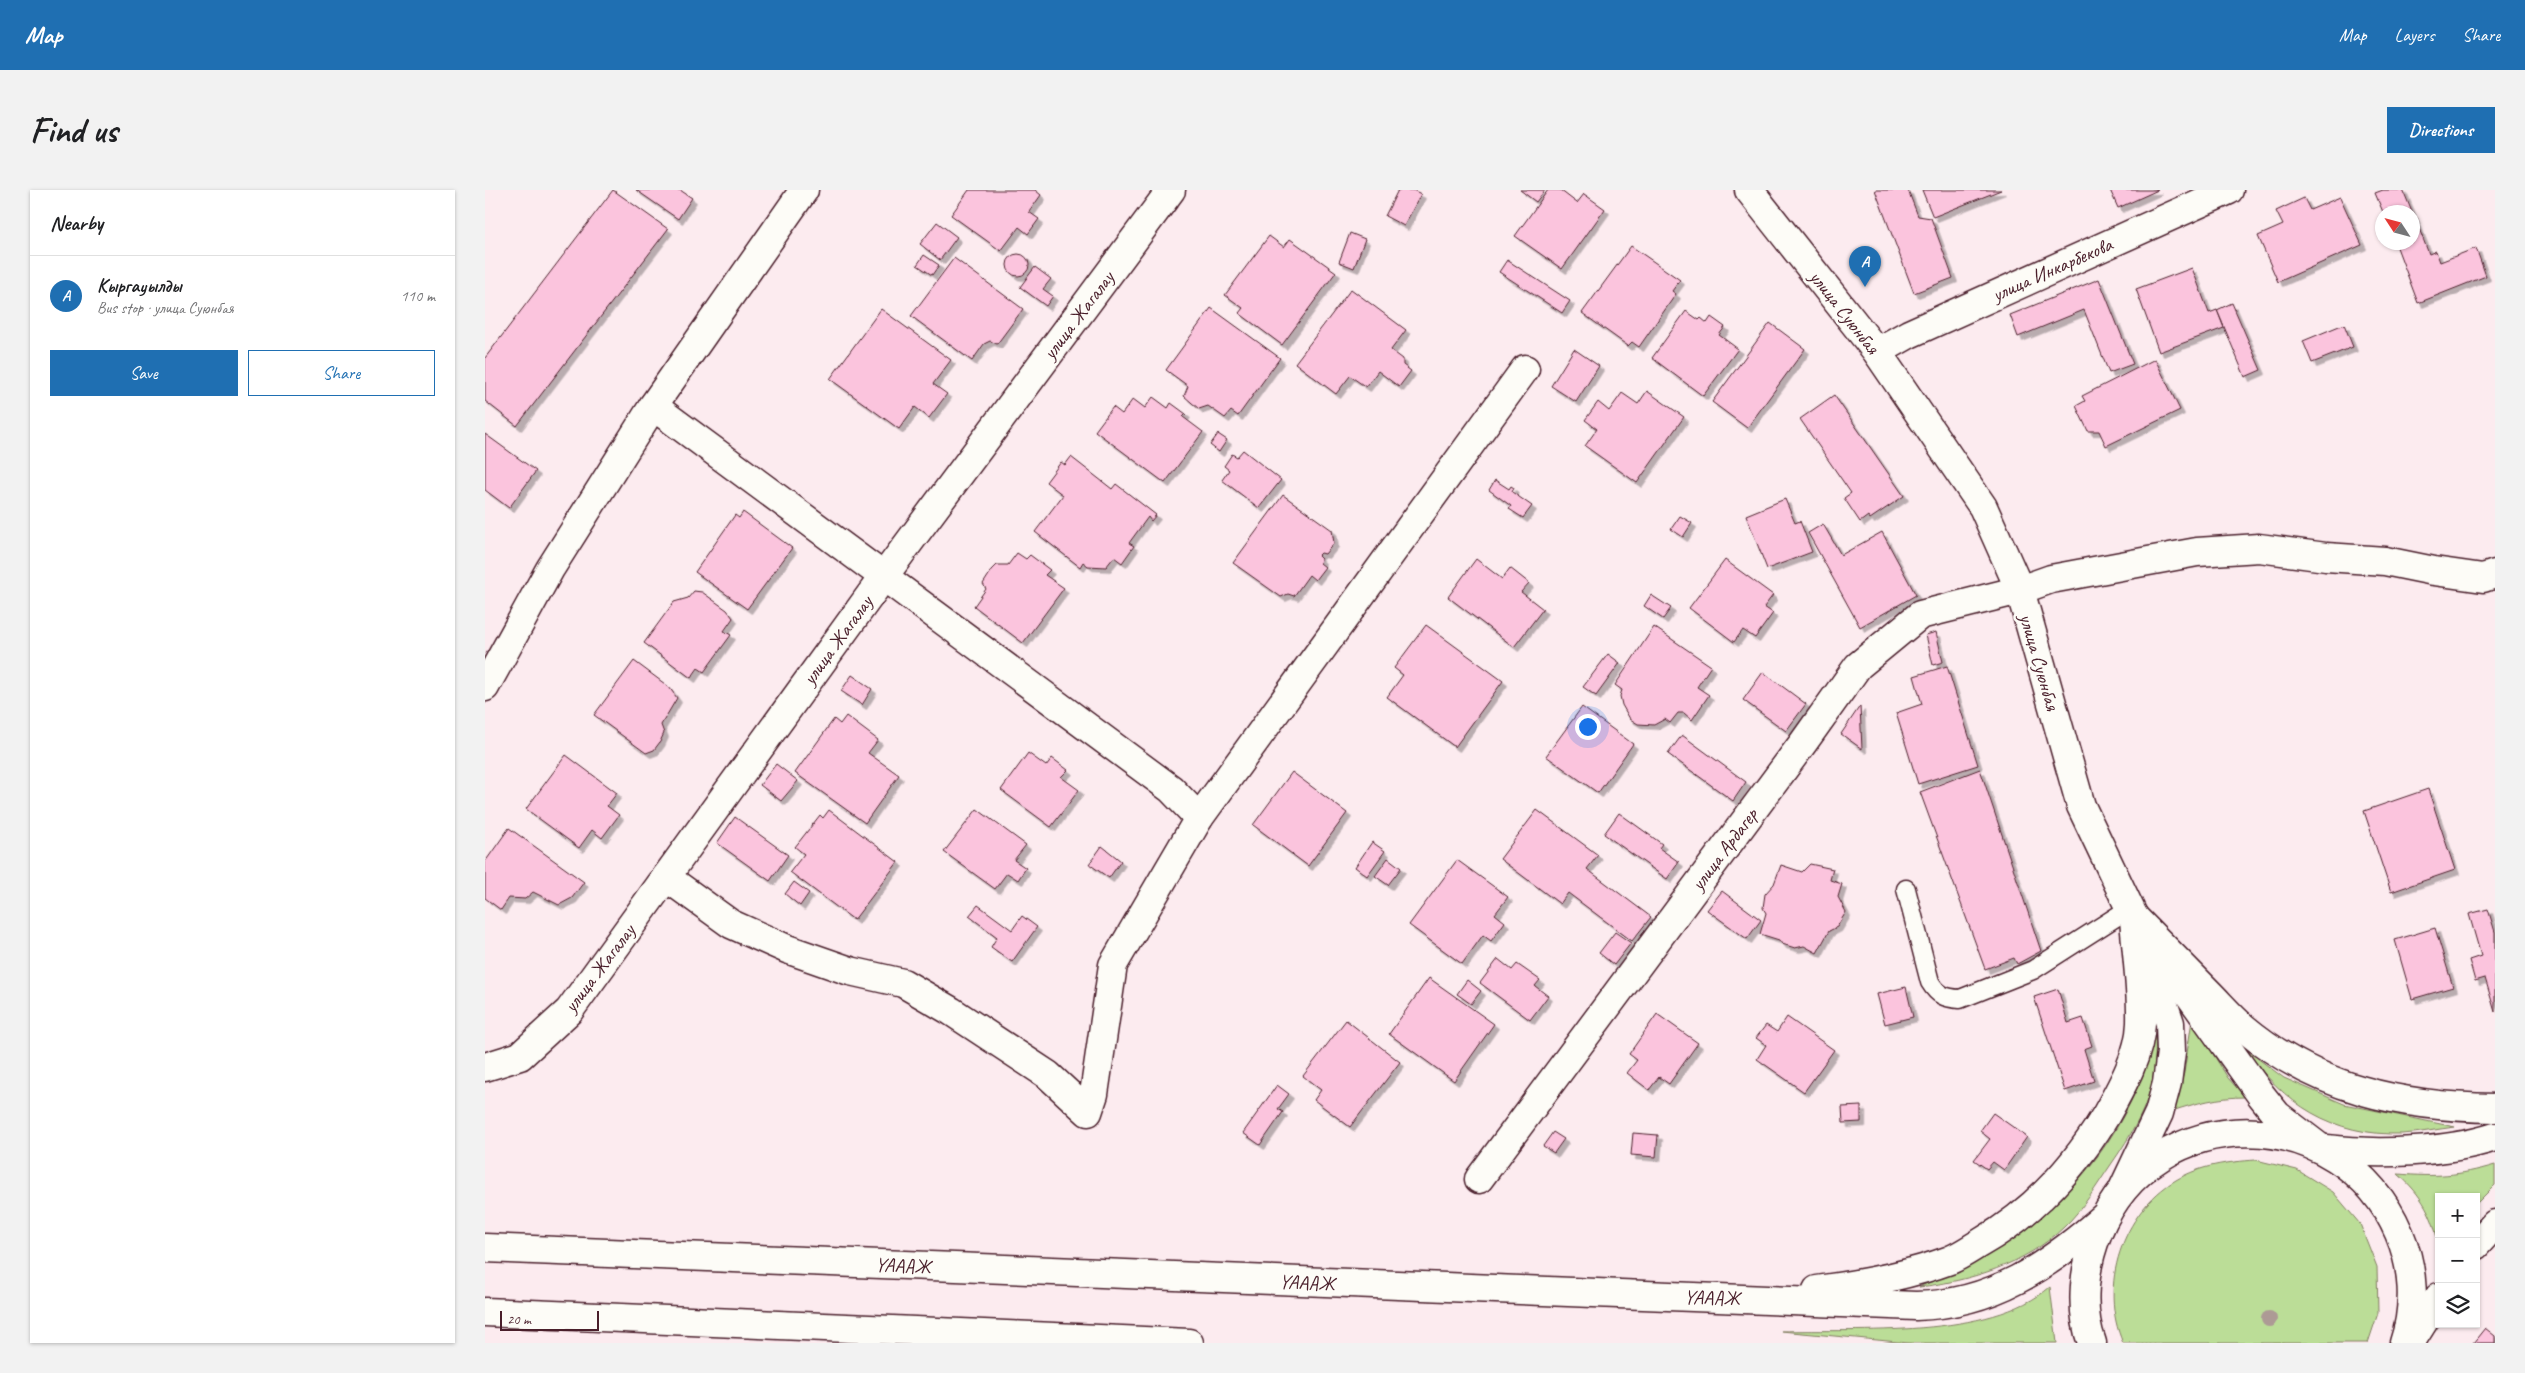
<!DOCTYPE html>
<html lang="en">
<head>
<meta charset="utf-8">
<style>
  :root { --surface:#fff; --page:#f2f2f2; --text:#202124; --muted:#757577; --line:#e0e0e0; --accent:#1f6fb2 }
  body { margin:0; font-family:Caveat,sans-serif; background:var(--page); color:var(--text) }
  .controls { position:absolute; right:15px; bottom:15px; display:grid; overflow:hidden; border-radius:0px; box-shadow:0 1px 4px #0004 }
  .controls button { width:45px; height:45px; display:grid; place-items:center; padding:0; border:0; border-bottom:1px solid var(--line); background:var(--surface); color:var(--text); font:25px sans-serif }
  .compass { position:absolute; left:1890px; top:15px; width:45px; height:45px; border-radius:50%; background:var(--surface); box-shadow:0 1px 4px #0004; rotate:306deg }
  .scale { position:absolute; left:15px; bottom:12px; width:99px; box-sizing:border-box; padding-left:5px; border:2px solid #4a1f2b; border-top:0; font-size:14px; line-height:18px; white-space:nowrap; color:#4a1f2b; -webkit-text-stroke:4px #fdfcf7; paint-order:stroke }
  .you { position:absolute; left:1102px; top:536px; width:18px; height:18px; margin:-12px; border:4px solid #fff; border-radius:50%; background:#1a73e8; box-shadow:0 0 0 8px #1a73e833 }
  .badge { display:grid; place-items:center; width:32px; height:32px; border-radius:50%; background:var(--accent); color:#fff; font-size:16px; font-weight:700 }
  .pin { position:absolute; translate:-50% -41px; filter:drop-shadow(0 1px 2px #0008) }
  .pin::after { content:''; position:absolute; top:26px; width:18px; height:15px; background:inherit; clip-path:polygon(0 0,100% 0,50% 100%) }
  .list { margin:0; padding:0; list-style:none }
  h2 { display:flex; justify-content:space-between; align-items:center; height:65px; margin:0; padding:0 20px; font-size:21px }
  h2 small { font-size:16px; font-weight:400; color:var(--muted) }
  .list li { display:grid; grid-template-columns:32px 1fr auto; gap:15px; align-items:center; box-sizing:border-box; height:80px; padding:0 20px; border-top:1px solid var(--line) }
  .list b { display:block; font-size:19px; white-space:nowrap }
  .list p { margin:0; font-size:16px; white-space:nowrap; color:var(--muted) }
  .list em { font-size:16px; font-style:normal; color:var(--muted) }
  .actions { display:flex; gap:10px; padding:15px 20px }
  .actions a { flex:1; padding:11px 0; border:1px solid var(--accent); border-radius:0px; text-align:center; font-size:18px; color:var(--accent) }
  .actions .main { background:var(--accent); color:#fff }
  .icon { flex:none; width:28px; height:28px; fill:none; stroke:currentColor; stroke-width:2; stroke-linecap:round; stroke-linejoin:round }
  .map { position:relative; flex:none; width:2010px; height:1153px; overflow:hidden; border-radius:0px }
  header { display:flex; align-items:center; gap:30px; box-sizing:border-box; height:70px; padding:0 25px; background:var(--accent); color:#fff }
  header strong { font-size:24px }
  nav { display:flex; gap:28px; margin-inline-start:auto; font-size:18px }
  .intro { display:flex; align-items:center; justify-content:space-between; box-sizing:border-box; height:120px; padding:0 30px }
  h1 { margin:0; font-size:35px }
  .button { padding:12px 22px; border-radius:0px; background:var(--accent); color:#fff; font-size:18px; font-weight:700 }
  main { display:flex; gap:30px; padding:0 30px }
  aside { flex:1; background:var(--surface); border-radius:0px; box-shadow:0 1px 4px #0004 }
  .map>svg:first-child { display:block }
  .green { fill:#bbdd97; stroke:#827e61 }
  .building { fill:#fbc4dd; stroke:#4a1f2b; filter:url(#shadow) }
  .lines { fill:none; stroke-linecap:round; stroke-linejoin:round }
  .lane-casing { stroke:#4a1f2b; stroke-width:21 }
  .street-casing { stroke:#4a1f2b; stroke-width:31 }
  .secondary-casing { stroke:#4a1f2b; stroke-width:31 }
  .primary-casing { stroke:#4a1f2b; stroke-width:31 }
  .highway-casing { stroke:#4a1f2b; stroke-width:31 }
  .lane { stroke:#fdfcf7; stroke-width:18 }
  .street { stroke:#fdfcf7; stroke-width:28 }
  .secondary { stroke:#fdfcf7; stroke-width:28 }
  .primary { stroke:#fdfcf7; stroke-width:28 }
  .highway { stroke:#fdfcf7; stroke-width:28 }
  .tree { fill:#ad9a95 }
  .labels { text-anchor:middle; stroke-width:5; stroke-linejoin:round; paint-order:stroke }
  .street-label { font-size:20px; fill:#4a1f2b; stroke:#fdfcf7 }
</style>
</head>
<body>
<header>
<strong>Map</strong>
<nav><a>Map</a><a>Layers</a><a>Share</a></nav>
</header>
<div class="intro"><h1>Find us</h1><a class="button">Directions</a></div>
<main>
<aside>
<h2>Nearby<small></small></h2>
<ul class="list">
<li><span class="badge">A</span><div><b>Кыргауылды</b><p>Bus stop · улица Суюнбая</p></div><em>110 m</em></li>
</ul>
<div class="actions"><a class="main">Save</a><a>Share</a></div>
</aside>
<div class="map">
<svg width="2010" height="1153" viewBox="0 0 2010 1153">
  <defs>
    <filter id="shadow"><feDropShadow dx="4.5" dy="4.5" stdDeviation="0" flood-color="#0004"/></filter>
  </defs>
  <rect width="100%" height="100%" fill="#fcebef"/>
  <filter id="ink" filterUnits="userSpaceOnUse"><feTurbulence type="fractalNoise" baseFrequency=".02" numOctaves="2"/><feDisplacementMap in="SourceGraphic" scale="10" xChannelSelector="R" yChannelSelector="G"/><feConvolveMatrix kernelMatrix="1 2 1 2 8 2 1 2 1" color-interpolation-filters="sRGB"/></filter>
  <g filter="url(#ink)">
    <g class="green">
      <path d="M1707,830L1743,888L1760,907C1734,907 1711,913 1687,921L1699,883Z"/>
      <path d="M1671,835C1670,851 1671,868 1669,884C1664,916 1645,947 1627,973C1612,995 1598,1019 1579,1037C1541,1074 1485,1091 1434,1097C1456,1086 1481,1077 1503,1064C1572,1024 1628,961 1657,886C1664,870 1667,852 1671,835Z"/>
      <path d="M1760,859L1799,888L1859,914L1970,937C1953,939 1935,943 1917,944C1847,946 1799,914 1760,859Z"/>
      <path d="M1771,970L1812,980L1848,1002L1875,1034L1892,1077L1893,1123L1883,1153H1638C1613,1096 1637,1022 1691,990C1716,975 1743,972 1771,970Z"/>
      <path d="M2010,975V995L1991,1014V1007H1954V1058C1949,1026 1937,1005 1913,984C1951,987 1973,986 2010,975Z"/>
      <path d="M1565,1097L1572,1153H1424L1296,1141C1373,1139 1505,1149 1565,1097Z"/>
    </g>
    <g class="building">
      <path d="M128,0L183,39L32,236L0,211V168Z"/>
      <path d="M151,0H195L207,8L193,29Z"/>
      <path d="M484,0H550L556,5L544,22L554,29L543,44L534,37L516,61L466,25Z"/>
      <path d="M913,0H928L936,4L919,36L900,26Z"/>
      <path d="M1035,0H1060L1051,12Z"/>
      <path d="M1063,0H1075L1092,13L1099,4L1120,19L1077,79L1030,46Z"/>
      <path d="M1390,0H1423L1433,26L1446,28L1468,88L1429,103Z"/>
      <path d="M1437,0H1516L1448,27Z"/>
      <path d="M1625,0H1673L1633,18Z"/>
      <path d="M1898,0H1918L1927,22H1898L1890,3Z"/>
      <path d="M1855,7L1877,55L1793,92L1773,46L1798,35L1791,21L1819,8L1825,20Z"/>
      <path d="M1928,23L1944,64L1951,61L1955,72L1991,58L2001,86L1933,113L1910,52H1928Z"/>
      <path d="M452,32L472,47L455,70L435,54Z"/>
      <path d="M865,43L880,49L869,78L854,72Z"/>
      <path d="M784,46L799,57L805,49L851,82L797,155L754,123L758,118L740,105Z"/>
      <path d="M1146,56L1195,90L1187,101L1191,104L1154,157L1147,152L1143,156L1097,123Z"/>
      <circle cx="533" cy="75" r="11"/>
      <path d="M439,65L454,75L447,85L432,75Z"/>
      <path d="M469,68L538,119L512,154L505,151L499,154L487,171L426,126Z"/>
      <path d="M1022,70L1085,111L1077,123L1014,82Z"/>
      <path d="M550,77L566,89L558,99L568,106L561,116L535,97Z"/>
      <path d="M1707,78L1724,123L1732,120L1739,138L1674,162L1651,99Z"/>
      <path d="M1614,89L1648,174L1624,183L1599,120L1533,147L1525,125Z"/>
      <path d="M866,99L921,140L906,160L918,169V175L926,181L914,197L893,181L881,197L865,186L851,204L810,173Z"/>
      <path d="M1747,113L1776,180L1760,187L1732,120Z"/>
      <path d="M726,118L795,168L753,226L746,221L740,228L723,216L714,219L699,206L703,196L681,180Z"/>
      <path d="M396,119L466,170L448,194L462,204L444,228L430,217L414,239L345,189Z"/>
      <path d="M1201,121L1214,130L1216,128L1222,133L1226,127L1240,137L1234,145L1253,159L1218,206L1167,168Z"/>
      <path d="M1285,133L1320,159L1262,238L1227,212Z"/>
      <path d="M1859,134L1868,157L1827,173L1818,151Z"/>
      <path d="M1089,159L1114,176L1091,212L1066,196Z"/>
      <path d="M1670,169L1695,220L1621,256L1614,241H1603L1591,216L1600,211L1597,206Z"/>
      <path d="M1162,201L1199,227L1152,293L1100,256L1112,239L1100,230L1113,212L1124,221L1137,203L1153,214Z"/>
      <path d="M1349,205L1419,306L1385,329L1383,326L1375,332L1359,308L1366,303L1315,229Z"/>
      <path d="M668,207L683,218L686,213L701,224L698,227L718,242L680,293L610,241L628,217L637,224L648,209L660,218Z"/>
      <path d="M0,244L51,281L24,318L0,300Z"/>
      <path d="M733,244L742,250L734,262L725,255Z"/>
      <path d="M758,260L796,290L774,318L737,290L744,280L739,276L747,264L752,267Z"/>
      <path d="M586,267L627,299L631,294L671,325L666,331L663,327L644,353L649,356L637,373L629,367L621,377L603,376L598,372L595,377L550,342L578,305L561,292L576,272L580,275Z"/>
      <path d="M1010,290L1024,299L1026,296L1029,298L1027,302L1047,316L1038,328L1024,319L1026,316L1004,300Z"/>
      <path d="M798,305L847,340L849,353L840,364L836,363L833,366L836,369L835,373L840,377L830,390L824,385L809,406L803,404L796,407L748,373Z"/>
      <path d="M1300,309L1310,333L1315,331L1327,362L1282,379L1261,325Z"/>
      <path d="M258,322L307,358L262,419L210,382L250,325L254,328Z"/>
      <path d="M1195,326L1207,333L1198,347L1186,339Z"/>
      <path d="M1338,334L1356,365L1397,342L1431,405L1375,437L1323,343Z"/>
      <path d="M532,363L541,369L545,365L565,380L560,385L579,398L538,453L489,416L501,399L498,394L507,380L512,375H523Z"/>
      <path d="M991,369L1017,389L1025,378L1044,393L1036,402L1058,419L1029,457L963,407Z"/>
      <path d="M1240,370L1288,405L1279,417L1288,423L1270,448L1258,440L1249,452L1204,418Z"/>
      <path d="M209,401L217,402L242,420L248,428L239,441L246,445L219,482L213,478L206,488L159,453L189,412L203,408Z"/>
      <path d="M1166,405L1186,418L1178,429L1159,416Z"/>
      <path d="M941,435L1018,491L970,557L902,507L918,485L909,478Z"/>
      <path d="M1169,437L1226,476L1212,497L1224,505L1207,530L1199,523H1193L1185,533L1180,529L1169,535L1153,534L1145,529L1137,515L1135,506L1137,500L1130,495Z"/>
      <path d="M1451,442L1458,472L1448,475L1441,445Z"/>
      <path d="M1123,464L1135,473L1111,506L1098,497Z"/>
      <path d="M149,471L184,497L192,508L176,535L179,543L175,552L169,560L161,563L109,525Z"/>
      <path d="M1462,476L1493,575L1433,594L1411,523L1437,514L1429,486Z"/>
      <path d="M1278,482L1321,514L1301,541L1258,510Z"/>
      <path d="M367,485L387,499L377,515L356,501Z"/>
      <path d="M1375,516L1377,559L1356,544Z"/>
      <path d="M1097,517L1148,554L1113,603L1061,566Z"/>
      <path d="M361,526L393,550L383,563L414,585L380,633L310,583L349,529L355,534Z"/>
      <path d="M1197,545L1261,592L1248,611L1183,564Z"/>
      <path d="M543,563L561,576L567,568L583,580L576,587L594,600L566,637L516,600Z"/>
      <path d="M81,565L132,603L122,616L134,625L117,648L107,640L94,658L41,619Z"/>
      <path d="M291,574L313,591L296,611L275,595Z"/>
      <path d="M1495,579L1556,761L1532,774L1529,768L1500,779L1435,602Z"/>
      <path d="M807,582L862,623L823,676L768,635Z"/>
      <path d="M1943,599L1970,680L1906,702L1879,621Z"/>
      <path d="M492,619L541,655L529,670L541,678L533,690L522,683L510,699L459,662Z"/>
      <path d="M344,620L413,672L369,730L305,682L319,664L310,657L335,625L338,628Z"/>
      <path d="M1052,620L1113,665L1102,679L1166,727L1147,751L1083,703L1075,714L1015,669Z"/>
      <path d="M1134,623L1177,654L1174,658L1194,672L1182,689L1119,644Z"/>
      <path d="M250,627L303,665L285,691L232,653Z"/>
      <path d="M24,638L99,692L87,708L74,715L48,702L40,709L24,708L16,720L0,708V672Z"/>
      <path d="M887,652L900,661L882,686L870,677Z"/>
      <path d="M617,656L636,671L624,688L604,674Z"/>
      <path d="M903,668L916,678L903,695L890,686Z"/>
      <path d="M972,670L1023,707L1010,724L1020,732L1006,751L998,745L977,774L924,735Z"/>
      <path d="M1325,674L1348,679L1345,690L1357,694L1353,707L1361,722L1352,737L1344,741L1332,763L1319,756L1310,758L1297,754L1294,750L1275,744L1281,723L1278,718L1280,704L1289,694L1296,675L1317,682Z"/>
      <path d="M309,692L324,703L315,716L300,704Z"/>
      <path d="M1237,701L1276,730L1262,749L1222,720Z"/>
      <path d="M493,715L527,740L537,726L552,737L527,772L506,757L512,747L484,726Z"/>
      <path d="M2003,719L2010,742V822L2000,788L1990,791L1984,770L1996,766L1984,724Z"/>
      <path d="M1950,738L1968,797L1927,809L1910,750Z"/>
      <path d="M1130,742L1146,753L1129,775L1114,763Z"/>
      <path d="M1013,769L1027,780L1032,774L1055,790L1050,796L1063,806L1045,830L995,793Z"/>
      <path d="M944,788L1009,834L969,891L904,844Z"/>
      <path d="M982,790L996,801L986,814L972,804Z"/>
      <path d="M1421,797L1428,827L1400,834L1392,804Z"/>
      <path d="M1573,799L1583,833L1598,828L1607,856L1599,859L1609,891L1580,901L1549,807Z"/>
      <path d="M1172,824L1213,853L1184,894L1174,887L1164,900L1142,883L1152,870L1144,864Z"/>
      <path d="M1302,827L1349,860L1319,902L1272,869L1281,855L1271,848L1281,835L1292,842Z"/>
      <path d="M861,830L915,872L865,937L829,910L836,900L818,886Z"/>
      <path d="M792,895L804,904L793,919L798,922L775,955L758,943Z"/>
      <path d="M1376,916V932L1358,933L1357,917Z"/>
      <path d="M1508,923L1542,947L1519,980L1508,972L1502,979L1489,970L1505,949L1495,941Z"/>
      <path d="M1068,942L1079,949L1069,963L1058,956Z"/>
      <path d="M1148,943L1173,945L1171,967L1146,965Z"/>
      <path d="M2000,1138L2010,1146V1153H1988Z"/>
    </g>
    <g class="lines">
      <defs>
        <path id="lane" d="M1421,699L1445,792C1453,805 1459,808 1475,809L1548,780L1645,718"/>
        <g id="street">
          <path d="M1392,162L1424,144L1744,0"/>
          <path d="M168,216L686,599L714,628"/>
          <path d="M0,497L65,379L168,216L319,0"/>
          <path d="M181,687L246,734L302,759L365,781L418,793L466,821L563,885L603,922L609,904L628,775L714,628L1040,179"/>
          <path d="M0,877L35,866L84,821L399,386L686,0"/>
          <path d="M994,989L1318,553L1373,476L1435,425L1535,400L1566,389L1712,362L1774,358L1841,367L1900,371L1949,381L1998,388L2010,384"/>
        </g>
        <g id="secondary">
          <path d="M1264,0L1392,162L1498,317L1535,400L1596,616L1649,727L1685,833L1686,862L1682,893L1674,923L1638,999"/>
          <path d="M1678,768L1776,905L1792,925L1834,957"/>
        </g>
        <g id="primary">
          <path d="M1649,727C1674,752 1699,778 1724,803C1735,814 1746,827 1759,838C1832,899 1917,917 2010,918"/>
          <path d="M1841,959C1891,965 1961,963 2010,947"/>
          <path d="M1991,1055L2010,1034"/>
          <path d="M1607,1153C1594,1118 1599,1076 1613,1042C1669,908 1857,910 1914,1043C1929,1078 1931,1117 1919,1153"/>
          <path d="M1925,1153L1954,1107"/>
        </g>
        <g id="highway">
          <path d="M0,1058L1431,1116C1508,1114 1563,1076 1619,1027"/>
          <path d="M1332,1100C1377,1094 1422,1086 1465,1070C1475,1066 1485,1059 1495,1053C1549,1022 1589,978 1621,925C1636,898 1655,865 1656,833C1657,798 1651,762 1649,727"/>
          <path d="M0,1122L704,1153"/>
        </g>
      </defs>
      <use href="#lane" class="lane-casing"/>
      <use href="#street" class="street-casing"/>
      <use href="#secondary" class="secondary-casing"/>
      <use href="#primary" class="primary-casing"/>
      <use href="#highway" class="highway-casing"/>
      <use href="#lane" class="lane"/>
      <use href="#street" class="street"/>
      <use href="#secondary" class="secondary"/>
      <use href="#primary" class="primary"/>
      <use href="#highway" class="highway"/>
    </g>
    <circle class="tree" cx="1784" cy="1129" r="8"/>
  </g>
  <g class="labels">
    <g class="street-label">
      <text transform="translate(1567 79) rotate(-24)" y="7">улица Инкарбекова</text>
      <text transform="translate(1360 122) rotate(52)" y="7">улица Суюнбая</text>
      <text transform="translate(593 125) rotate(-53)" y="7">улица Жагалау</text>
      <text transform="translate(352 450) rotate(-54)" y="7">улица Жагалау</text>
      <text transform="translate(1555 472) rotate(74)" y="7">улица Суюнбая</text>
      <text transform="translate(1239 659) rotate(-53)" y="7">улица Ардагер</text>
      <text transform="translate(114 778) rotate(-53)" y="7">улица Жагалау</text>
      <text transform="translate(418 1075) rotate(2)" y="7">ҮАААЖ</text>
      <text transform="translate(822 1092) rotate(2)" y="7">ҮАААЖ</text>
      <text transform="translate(1227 1107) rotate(1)" y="7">ҮАААЖ</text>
    </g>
  </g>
</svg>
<div class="controls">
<button>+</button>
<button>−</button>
<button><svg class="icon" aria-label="layers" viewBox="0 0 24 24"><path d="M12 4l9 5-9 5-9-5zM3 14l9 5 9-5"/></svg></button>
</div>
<svg class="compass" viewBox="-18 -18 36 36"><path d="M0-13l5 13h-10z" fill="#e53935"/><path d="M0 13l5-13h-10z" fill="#757577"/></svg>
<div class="scale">20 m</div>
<div class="you"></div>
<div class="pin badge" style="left:1380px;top:97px">A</div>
</div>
</main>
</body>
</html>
